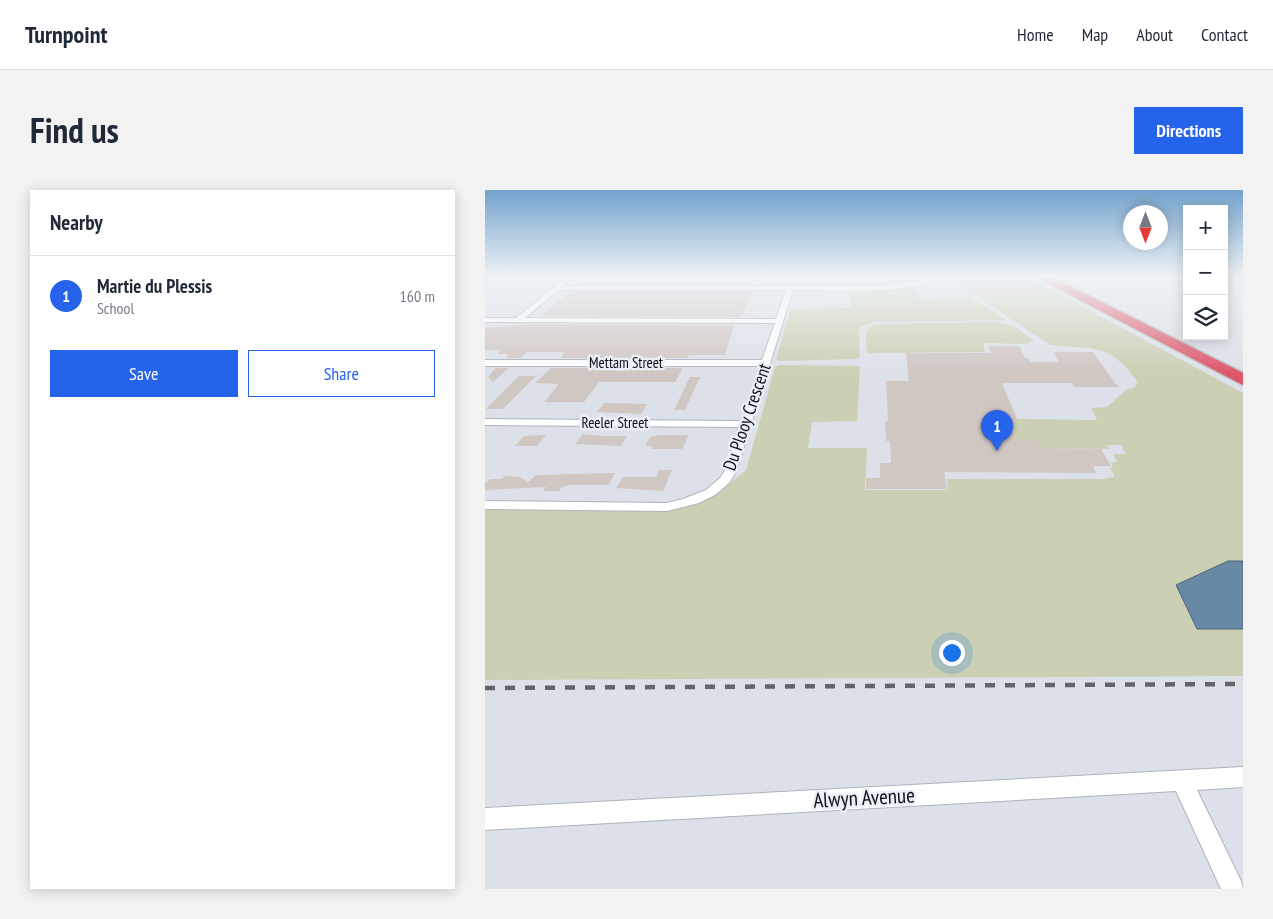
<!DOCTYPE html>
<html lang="en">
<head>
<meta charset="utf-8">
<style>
  :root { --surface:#fff; --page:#f2f2f3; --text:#1f2937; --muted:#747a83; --line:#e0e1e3; --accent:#2563eb }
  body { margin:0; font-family:"PT Sans Narrow",sans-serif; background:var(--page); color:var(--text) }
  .controls { position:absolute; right:15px; top:15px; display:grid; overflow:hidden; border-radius:0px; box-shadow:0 2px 12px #0003 }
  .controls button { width:45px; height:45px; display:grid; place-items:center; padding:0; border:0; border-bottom:1px solid var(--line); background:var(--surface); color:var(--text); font:25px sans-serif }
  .compass { position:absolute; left:638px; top:15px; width:45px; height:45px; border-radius:50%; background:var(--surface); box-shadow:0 2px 12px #0003; rotate:180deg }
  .you { position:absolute; left:466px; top:462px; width:18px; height:18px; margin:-12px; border:4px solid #fff; border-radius:50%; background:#1a73e8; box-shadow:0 0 0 8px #1a73e833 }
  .badge { display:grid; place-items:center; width:32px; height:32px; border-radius:50%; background:var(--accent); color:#fff; font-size:16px; font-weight:700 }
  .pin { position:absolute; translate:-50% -41px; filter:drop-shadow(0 1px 2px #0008) }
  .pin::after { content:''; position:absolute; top:26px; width:18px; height:15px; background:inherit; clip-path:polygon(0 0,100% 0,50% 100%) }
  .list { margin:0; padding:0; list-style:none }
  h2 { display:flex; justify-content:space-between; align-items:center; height:65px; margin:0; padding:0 20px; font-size:21px }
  h2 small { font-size:16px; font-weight:400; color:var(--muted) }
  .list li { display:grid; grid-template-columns:32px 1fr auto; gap:15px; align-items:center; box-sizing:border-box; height:80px; padding:0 20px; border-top:1px solid var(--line) }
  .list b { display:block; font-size:19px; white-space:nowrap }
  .list p { margin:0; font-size:16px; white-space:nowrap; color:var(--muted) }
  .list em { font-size:16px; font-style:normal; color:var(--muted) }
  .actions { display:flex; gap:10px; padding:15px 20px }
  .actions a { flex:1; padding:11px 0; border:1px solid var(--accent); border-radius:0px; text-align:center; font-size:18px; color:var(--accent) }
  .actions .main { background:var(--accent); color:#fff }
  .icon { flex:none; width:28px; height:28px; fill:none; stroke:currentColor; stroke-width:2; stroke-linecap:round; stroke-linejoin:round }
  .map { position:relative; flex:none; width:758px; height:699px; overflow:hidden; border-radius:0px }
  header { display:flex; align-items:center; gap:30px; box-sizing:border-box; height:70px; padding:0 25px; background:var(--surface); border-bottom:1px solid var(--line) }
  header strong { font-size:24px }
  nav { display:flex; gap:28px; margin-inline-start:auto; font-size:18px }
  .intro { display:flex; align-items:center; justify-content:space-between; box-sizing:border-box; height:120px; padding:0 30px }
  h1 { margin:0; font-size:35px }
  .button { padding:12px 22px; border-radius:0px; background:var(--accent); color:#fff; font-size:18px; font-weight:700 }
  main { display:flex; gap:30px; padding:0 30px }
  aside { flex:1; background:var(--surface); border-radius:0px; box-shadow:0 2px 12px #0003 }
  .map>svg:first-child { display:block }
  .green { fill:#cbcfb3 }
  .water { fill:#6789a6; stroke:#4d657a }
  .building { fill:#d0c6c2 }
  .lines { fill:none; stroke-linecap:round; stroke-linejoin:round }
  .minor-casing { stroke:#aeb3bb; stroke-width:2 }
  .motorway-casing { stroke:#bcbcbd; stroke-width:3 }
  .minor { fill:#fff; fill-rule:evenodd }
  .motorway { fill:#dd566a; fill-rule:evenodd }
  .rail { stroke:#616469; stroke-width:4.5; stroke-dasharray:10 10; stroke-linecap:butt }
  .labels { text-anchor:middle; stroke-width:5; stroke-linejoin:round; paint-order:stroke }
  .far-street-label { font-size:15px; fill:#0f1013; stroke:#e9eef7 }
  .street-label { font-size:18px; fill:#0f1013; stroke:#e9eef7 }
  .near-street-label { font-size:21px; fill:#0f1013; stroke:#e9eef7 }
</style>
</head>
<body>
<header>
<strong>Turnpoint</strong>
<nav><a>Home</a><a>Map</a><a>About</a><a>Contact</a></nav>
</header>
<div class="intro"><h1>Find us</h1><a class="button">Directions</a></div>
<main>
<aside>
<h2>Nearby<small></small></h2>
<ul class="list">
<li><span class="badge">1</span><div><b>Martie du Plessis</b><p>School</p></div><em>160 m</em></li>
</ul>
<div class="actions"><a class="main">Save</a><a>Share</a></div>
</aside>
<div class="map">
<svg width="758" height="699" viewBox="0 0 758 699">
  <rect width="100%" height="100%" fill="#dce1e9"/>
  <g class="green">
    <path d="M0,86H84L73,87L69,90L0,89Z"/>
    <path d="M511,86H541L758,203V486L0,490V317L210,314L230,306L261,280L290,177L294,175L375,176L372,231L327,232L323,258H382L380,300H463L462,289H617L630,287L625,278L628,277L626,273L632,272L628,264H641L636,255H622L624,259L557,258L553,250H531L524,229L612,230L606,218L622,217L641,200L649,198L652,194L651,189L639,175L628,166L617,161L604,158L565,155L469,91Z"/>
    <path d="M427,97L433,102L435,109L484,106L521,130L388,132L374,138L375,167L372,169L294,171L291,169L306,119L362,118L366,116L365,100H407Z"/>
    <path d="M511,132L529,136L549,151L540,154L498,153L500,162L382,163C381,150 377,138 392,134Z"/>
  </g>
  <path class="water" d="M743,371H758V439H712L691,395Z"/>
  <g class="building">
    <path d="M262,86L274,87L271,94H96L104,87L228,89Z"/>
    <path d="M86,102H268L257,125L253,127L55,126Z"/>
    <path d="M45,134L249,135L240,165H204L203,168H76L79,162H43L35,168H21L24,164H12L17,160H0V138Z"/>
    <path d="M503,156H534L540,168H543L545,172H574L569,162H608L633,197H589L586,193H517L532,229H524L531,250H553L557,258L616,259L626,276H608L611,283L459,282L462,299H381V288H395V273H406L405,251H401L400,231H403L401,191H424L421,163H506Z"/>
    <path d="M11,178H24L8,192L3,187Z"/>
    <path d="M66,178H198L190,192H114L99,212H59L74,194L50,193Z"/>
    <path d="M34,186H51L18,219H1Z"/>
    <path d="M205,187H215L200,220H189Z"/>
    <path d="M119,213L162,214L156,224L112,222Z"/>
    <path d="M98,244L118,246H142L136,256L90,254Z"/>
    <path d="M61,245L52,256H30L39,246Z"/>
    <path d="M174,245H204L197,259H166L168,256H160L165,247Z"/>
    <path d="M174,280H187L178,301L131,298L138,287H171Z"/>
    <path d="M130,283L124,295H85L77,297L74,301H58L61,297L0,300V294L5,289H17L20,286L35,287L43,292L51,285Z"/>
  </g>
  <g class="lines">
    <defs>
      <g id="minor">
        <path d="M82,86H89L78,96H392L441,90L448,86H456C434,106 340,100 308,100L251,282L244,293L230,305L214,313L182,321L0,319V311L182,313L198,309L221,300L235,288L239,282L254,237L0,235V229L257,231L275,176H0V170H277L290,133L0,132V128H31ZM73,100H301L291,129L40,128Z"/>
        <path d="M758,577V597L712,600L756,691L758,699H736L691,601L0,640V618Z"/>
      </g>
      <path id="motorway" d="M549,86H565L758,183V195Z"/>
    </defs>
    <use href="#minor" class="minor-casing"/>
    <use href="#motorway" class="motorway-casing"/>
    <use href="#minor" class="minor"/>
    <use href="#motorway" class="motorway"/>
    <path class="rail" d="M0,498L758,494"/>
  </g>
  <linearGradient id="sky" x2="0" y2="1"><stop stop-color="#74a3ce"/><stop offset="0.47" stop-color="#eff2f5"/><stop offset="1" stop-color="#eff2f5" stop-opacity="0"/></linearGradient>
  <rect width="758" height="184" fill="url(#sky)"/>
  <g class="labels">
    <g class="far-street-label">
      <text x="141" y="178">Mettam Street</text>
      <text x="130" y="238">Reeler Street</text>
    </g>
    <g class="street-label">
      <text transform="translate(262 227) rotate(-71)" y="6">Du Plooy Crescent</text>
    </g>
    <g class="near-street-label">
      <text transform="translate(379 608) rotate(-3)" y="7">Alwyn Avenue</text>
    </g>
  </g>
</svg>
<div class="controls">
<button>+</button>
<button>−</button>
<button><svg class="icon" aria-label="layers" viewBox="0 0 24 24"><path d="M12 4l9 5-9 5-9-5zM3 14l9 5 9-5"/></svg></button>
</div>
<svg class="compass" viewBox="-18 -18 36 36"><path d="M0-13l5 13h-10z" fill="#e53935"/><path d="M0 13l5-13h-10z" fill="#747a83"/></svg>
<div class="you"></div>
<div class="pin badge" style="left:512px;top:261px">1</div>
</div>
</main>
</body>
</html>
